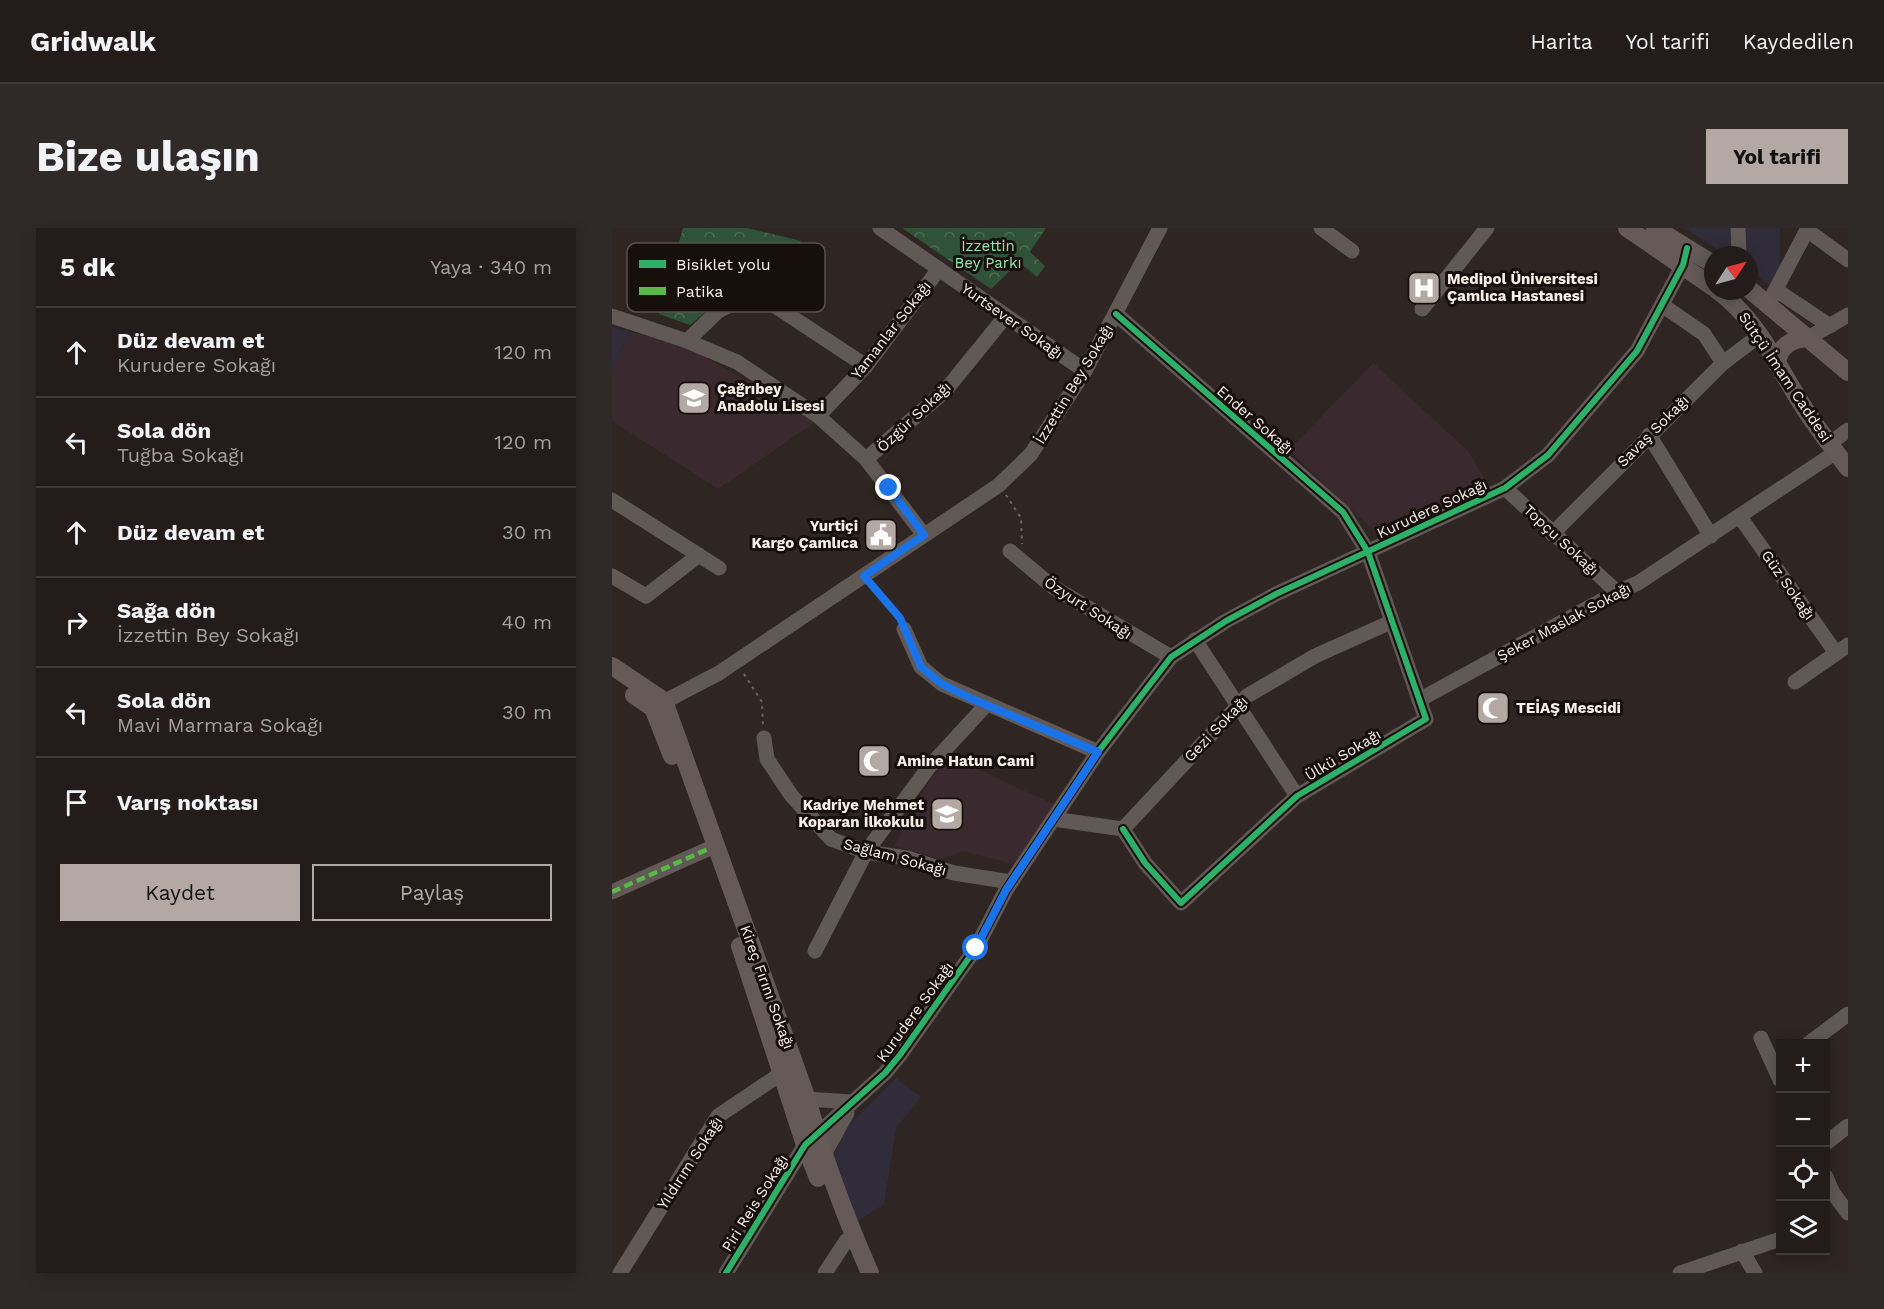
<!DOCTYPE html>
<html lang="tr">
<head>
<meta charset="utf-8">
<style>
  :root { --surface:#231c1a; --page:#2f2927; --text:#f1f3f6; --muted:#a3a1a2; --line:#403a39; --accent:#b3a8a4 }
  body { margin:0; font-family:"Work Sans",sans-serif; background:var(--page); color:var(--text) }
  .controls { position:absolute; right:18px; bottom:18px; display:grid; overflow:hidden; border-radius:0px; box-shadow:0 3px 15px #0003 }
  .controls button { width:54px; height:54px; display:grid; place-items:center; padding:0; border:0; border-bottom:2px solid var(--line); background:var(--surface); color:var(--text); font:30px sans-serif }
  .compass { position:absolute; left:1092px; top:18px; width:54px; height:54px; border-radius:50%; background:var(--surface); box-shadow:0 3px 15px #0003; rotate:54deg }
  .stop { position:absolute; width:18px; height:18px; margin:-14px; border:4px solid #1a73e8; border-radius:50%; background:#fff }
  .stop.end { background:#1a73e8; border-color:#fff; box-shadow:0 2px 6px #0008 }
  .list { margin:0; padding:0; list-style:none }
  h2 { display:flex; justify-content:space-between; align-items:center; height:78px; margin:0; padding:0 24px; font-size:26px }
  h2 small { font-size:20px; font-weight:400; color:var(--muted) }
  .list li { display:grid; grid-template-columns:39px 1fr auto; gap:18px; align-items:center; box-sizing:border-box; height:90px; padding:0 24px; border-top:2px solid var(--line) }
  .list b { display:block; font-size:22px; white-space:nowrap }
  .list p { margin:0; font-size:20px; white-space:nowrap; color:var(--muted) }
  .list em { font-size:20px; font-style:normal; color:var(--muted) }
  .actions { display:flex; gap:12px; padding:18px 24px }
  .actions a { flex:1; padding:14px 0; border:2px solid var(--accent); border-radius:0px; text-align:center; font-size:21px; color:var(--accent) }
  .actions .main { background:var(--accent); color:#111 }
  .icon { flex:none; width:33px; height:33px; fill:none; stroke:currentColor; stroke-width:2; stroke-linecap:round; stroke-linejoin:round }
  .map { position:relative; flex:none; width:1236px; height:1045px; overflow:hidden; border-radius:0px }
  header { display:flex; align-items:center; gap:36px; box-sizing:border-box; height:84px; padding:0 30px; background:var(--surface); border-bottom:2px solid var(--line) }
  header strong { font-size:28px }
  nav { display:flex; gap:33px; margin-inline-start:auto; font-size:21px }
  .intro { display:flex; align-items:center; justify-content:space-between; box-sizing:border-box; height:144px; padding:0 36px }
  h1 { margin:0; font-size:42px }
  .button { padding:15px 27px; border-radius:0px; background:var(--accent); color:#111; font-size:21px; font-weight:700 }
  main { display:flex; gap:36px; padding:0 36px }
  aside { flex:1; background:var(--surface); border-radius:0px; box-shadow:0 3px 15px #0003 }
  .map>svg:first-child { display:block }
  .commercial { fill:#312c3a }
  .education { fill:#3a292f }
  .park { fill:url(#park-crowns) }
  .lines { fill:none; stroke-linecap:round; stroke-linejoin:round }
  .path { stroke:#6b6563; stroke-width:2; stroke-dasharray:3 4.5; stroke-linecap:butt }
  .minor { stroke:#605956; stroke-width:15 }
  .major { stroke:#655a57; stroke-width:18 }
  .quiet { stroke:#58b947; stroke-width:4.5; stroke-dasharray:9 4.5; stroke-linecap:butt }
  .cycleway-casing { stroke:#170f0c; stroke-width:10 }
  .cycleway { stroke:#2db169; stroke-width:6 }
  .route { stroke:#1a73e8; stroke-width:8 }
  .labels { text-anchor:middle; stroke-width:6; stroke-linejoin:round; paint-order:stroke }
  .park-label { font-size:15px; fill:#8fe6ab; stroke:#170f0c }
  .poi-label { font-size:15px; font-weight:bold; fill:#faeee9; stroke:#170f0c; text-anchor:start }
  .street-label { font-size:15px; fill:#faeee9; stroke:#170f0c }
  .key { fill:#170f0c; stroke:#5b524e; stroke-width:1.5 }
  .key-label { font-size:16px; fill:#faeee9 }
</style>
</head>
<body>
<header>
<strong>Gridwalk</strong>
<nav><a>Harita</a><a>Yol tarifi</a><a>Kaydedilen</a></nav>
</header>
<div class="intro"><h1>Bize ulaşın</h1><a class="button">Yol tarifi</a></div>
<main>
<aside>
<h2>5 dk<small>Yaya · 340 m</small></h2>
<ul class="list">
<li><svg class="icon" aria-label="ahead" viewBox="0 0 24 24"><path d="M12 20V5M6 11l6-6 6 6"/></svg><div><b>Düz devam et</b><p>Kurudere Sokağı</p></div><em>120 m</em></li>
<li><svg class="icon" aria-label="left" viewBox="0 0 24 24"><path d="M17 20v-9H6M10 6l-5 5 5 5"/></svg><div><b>Sola dön</b><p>Tuğba Sokağı</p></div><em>120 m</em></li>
<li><svg class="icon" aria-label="ahead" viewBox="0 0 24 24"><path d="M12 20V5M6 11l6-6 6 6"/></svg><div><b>Düz devam et</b></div><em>30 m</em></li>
<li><svg class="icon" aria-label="right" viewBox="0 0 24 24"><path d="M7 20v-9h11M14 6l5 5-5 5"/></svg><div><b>Sağa dön</b><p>İzzettin Bey Sokağı</p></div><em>40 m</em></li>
<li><svg class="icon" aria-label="left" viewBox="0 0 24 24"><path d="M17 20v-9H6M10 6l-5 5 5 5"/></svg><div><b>Sola dön</b><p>Mavi Marmara Sokağı</p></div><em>30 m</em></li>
<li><svg class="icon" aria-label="arrive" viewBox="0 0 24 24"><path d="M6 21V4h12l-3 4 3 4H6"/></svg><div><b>Varış noktası</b></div></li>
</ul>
<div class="actions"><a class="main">Kaydet</a><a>Paylaş</a></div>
</aside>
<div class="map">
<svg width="1236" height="1045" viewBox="0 0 1236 1045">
  <defs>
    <pattern id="park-crowns" width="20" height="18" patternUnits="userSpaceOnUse" patternTransform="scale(1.5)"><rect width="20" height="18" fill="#2f5239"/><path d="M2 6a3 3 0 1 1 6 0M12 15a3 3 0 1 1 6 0" fill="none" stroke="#4e6b56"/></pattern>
  </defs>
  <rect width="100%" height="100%" fill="#2f2623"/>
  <g class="commercial">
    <path d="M1073,0H1168V47L1162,60L1137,43V27H1113Z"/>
    <path d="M0,99L17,104L0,146Z"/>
    <path d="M284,850L309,869L284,900L272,976L243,995L221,930L230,905Z"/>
  </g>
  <g class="education">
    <path d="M17,104L70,116L205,193L106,261L0,193V146Z"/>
    <path d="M761,135L857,224L873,252L807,290L767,308L677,222Z"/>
    <path d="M337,528L444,577L406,634L401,636L351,623L330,631L282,618L316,555Z"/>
  </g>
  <g class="park">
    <path d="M71,0H135L189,13L163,69L127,56L78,97L47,86Z"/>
    <path d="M290,0H434L418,24L433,38L425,49L407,34L379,61Z"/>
  </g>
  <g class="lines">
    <g class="path">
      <path d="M394,267L409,290L410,316"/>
      <path d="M260,358L287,389"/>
      <path d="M132,446L150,474L151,498"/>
    </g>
    <g class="minor">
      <path d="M268,0L473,143"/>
      <path d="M709,0L740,23"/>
      <path d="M1126,0L1127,27"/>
      <path d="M1164,62L1218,98"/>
      <path d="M1156,76L1195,2L1236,32"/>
      <path d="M1050,77L1092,106L1111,135"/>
      <path d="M810,81L875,0"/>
      <path d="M504,86L731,284L756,324L814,491L685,568L569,675L533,635L511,601"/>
      <path d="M0,88L75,113L125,134L206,188L254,231L312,307"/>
      <path d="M1196,110L1236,87"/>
      <path d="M75,113L105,84L128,71L157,74L254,138"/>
      <path d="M206,188L254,138L327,41"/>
      <path d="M1037,207L1099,308"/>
      <path d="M1218,215L1236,202"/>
      <path d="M254,231L333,163L393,89"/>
      <path d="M893,260L1005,364"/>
      <path d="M0,272L107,340"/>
      <path d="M1128,289L1224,425"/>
      <path d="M940,306L1111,135L1148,107"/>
      <path d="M398,323L441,359L559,429"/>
      <path d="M0,348L34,368L87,327"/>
      <path d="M292,401L309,439L330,456L486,524"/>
      <path d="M583,412L685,568"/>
      <path d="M1183,454L1236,417"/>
      <path d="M807,472L1005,364L1026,355L1224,224"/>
      <path d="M44,478L107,445L387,257L419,226L473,143L548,0"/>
      <path d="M152,510L155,531L179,567L219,611L254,624L295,630L342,645L399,654"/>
      <path d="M441,591L511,601L635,468L703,428L779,394"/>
      <path d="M0,664L96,621"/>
      <path d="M203,723L254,624L317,539L374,477"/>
      <path d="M1149,810L1168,852"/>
      <path d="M1196,816L1236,786"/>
      <path d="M195,871L240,874"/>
      <path d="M1214,915L1236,898"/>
      <path d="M211,928L235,885"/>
      <path d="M1214,949L1221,965L1236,985"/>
      <path d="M1130,1023L1143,1045"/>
      <path d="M8,1045L106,888L170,845"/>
      <path d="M114,1045L193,917L273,845L288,827L364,720L394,662L486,524L559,429L614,393L664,366L893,260L936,227L1025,123L1071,37L1073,28"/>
      <path d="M213,1045L234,1013L242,1009"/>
      <path d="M1068,1045L1168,1011"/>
    </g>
    <g class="major">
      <path d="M1015,0L1101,59"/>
      <path d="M1043,0L1101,36"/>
      <path d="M1137,61L1236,144"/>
      <path d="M1106,63C1144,90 1165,137 1189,175C1203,198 1220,219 1236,240"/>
      <path d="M1165,136C1167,118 1179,111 1196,110"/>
      <path d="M0,438L52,473L195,871C212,932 233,988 258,1045"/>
      <path d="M22,467L41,480L60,528"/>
      <path d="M128,718L193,917L206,950"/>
    </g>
    <path class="quiet" d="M0,664L96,621"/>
    <defs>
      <g id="cycleway">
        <path d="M504,86L731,284L756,324L814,491L685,568L569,675L533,635L511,601"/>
        <path d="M114,1045L193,917L273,845L288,827L364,720L394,662L486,524L559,429L614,393L664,366L893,260L936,227L1025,123L1071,37L1075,20"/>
      </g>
    </defs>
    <use href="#cycleway" class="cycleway-casing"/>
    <use href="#cycleway" class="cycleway"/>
  </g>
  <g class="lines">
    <path class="route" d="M277,260L312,307L252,348L288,390L309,439L330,456L358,470L486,524L394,662L364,720"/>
  </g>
  <defs>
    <symbol id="hospital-square" viewBox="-11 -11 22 22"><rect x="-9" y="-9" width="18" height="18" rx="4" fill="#b3a8a4" stroke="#170f0c"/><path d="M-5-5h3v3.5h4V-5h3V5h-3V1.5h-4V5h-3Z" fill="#fff"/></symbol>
    <symbol id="school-square" viewBox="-11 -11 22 22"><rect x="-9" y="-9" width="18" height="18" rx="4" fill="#b3a8a4" stroke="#170f0c"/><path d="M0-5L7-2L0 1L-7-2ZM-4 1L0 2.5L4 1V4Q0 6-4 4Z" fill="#fff"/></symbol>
    <symbol id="civic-square" viewBox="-11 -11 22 22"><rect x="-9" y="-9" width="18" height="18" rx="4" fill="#b3a8a4" stroke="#170f0c"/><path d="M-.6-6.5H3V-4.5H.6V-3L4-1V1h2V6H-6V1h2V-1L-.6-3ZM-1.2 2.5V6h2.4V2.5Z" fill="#fff"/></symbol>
    <symbol id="mosque-square" viewBox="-11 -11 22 22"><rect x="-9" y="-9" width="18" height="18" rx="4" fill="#b3a8a4" stroke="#170f0c"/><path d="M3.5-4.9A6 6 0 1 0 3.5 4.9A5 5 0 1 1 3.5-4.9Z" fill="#fff"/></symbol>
  </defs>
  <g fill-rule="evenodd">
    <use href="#hospital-square" x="793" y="41" width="38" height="38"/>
    <use href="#school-square" x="63" y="151" width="38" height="38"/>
    <use href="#civic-square" x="250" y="288" width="38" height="38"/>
    <use href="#mosque-square" x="862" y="461" width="38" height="38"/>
    <use href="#mosque-square" x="243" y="514" width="38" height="38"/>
    <use href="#school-square" x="316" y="567" width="38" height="38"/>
  </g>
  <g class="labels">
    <g class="park-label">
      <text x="376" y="23">İzzettin<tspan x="376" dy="17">Bey Parkı</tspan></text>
    </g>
    <g class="poi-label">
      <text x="835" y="56">Medipol Üniversitesi<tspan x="835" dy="17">Çamlıca Hastanesi</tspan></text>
      <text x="105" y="166">Çağrıbey<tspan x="105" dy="17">Anadolu Lisesi</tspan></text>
      <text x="246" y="303" text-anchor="end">Yurtiçi<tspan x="246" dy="17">Kargo Çamlıca</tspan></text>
      <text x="904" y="485">TEİAŞ Mescidi</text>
      <text x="285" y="538">Amine Hatun Cami</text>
      <text x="312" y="582" text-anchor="end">Kadriye Mehmet<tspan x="312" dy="17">Koparan İlkokulu</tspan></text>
    </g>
    <g class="street-label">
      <text transform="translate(400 93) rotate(35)" y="5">Yurtsever Sokağı</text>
      <text transform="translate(279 102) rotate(-52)" y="5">Yamanlar Sokağı</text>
      <text transform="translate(1173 149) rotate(56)" y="5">Sütçü İmam Caddesi</text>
      <text transform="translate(462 156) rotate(-59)" y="5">İzzettin Bey Sokağı</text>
      <text transform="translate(302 189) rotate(-43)" y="5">Özgür Sokağı</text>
      <text transform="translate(643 192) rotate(41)" y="5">Ender Sokağı</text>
      <text transform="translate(1041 203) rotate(-45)" y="5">Savaş Sokağı</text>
      <text transform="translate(820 281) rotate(-25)" y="5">Kurudere Sokağı</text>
      <text transform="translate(949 312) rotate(43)" y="5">Topçu Sokağı</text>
      <text transform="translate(1176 357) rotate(55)" y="5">Güz Sokağı</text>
      <text transform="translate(476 380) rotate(33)" y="5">Özyurt Sokağı</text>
      <text transform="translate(952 394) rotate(-28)" y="5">Şeker Maslak Sokağı</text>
      <text transform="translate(604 501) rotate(-46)" y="5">Gezi Sokağı</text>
      <text transform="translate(731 527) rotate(-31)" y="5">Ülkü Sokağı</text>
      <text transform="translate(283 629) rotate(15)" y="5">Sağlam Sokağı</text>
      <text transform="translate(155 759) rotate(70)" y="5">Kireç Fırını Sokağı</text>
      <text transform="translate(303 784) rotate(-54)" y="5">Kurudere Sokağı</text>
      <text transform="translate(78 935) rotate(-57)" y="5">Yıldırım Sokağı</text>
      <text transform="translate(143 975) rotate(-58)" y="5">Piri Reis Sokağı</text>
    </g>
  </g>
  <rect x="15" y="15" width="198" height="69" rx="9" class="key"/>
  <rect x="27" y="32" width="27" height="8" fill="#2db169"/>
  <rect x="27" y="59" width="27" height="8" fill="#58b947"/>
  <g class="key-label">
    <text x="64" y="42">Bisiklet yolu</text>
    <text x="64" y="69">Patika</text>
  </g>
</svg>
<div class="controls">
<button>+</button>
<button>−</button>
<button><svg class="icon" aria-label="locate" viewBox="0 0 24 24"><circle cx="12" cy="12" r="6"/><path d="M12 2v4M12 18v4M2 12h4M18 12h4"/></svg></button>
<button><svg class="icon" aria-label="layers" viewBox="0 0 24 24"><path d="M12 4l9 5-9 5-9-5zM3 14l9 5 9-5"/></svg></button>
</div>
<svg class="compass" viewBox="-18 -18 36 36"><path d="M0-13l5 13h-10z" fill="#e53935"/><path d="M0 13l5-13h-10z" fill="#a3a1a2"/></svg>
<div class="stop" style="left:364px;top:720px"></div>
<div class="stop end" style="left:277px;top:260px"></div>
</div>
</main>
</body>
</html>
